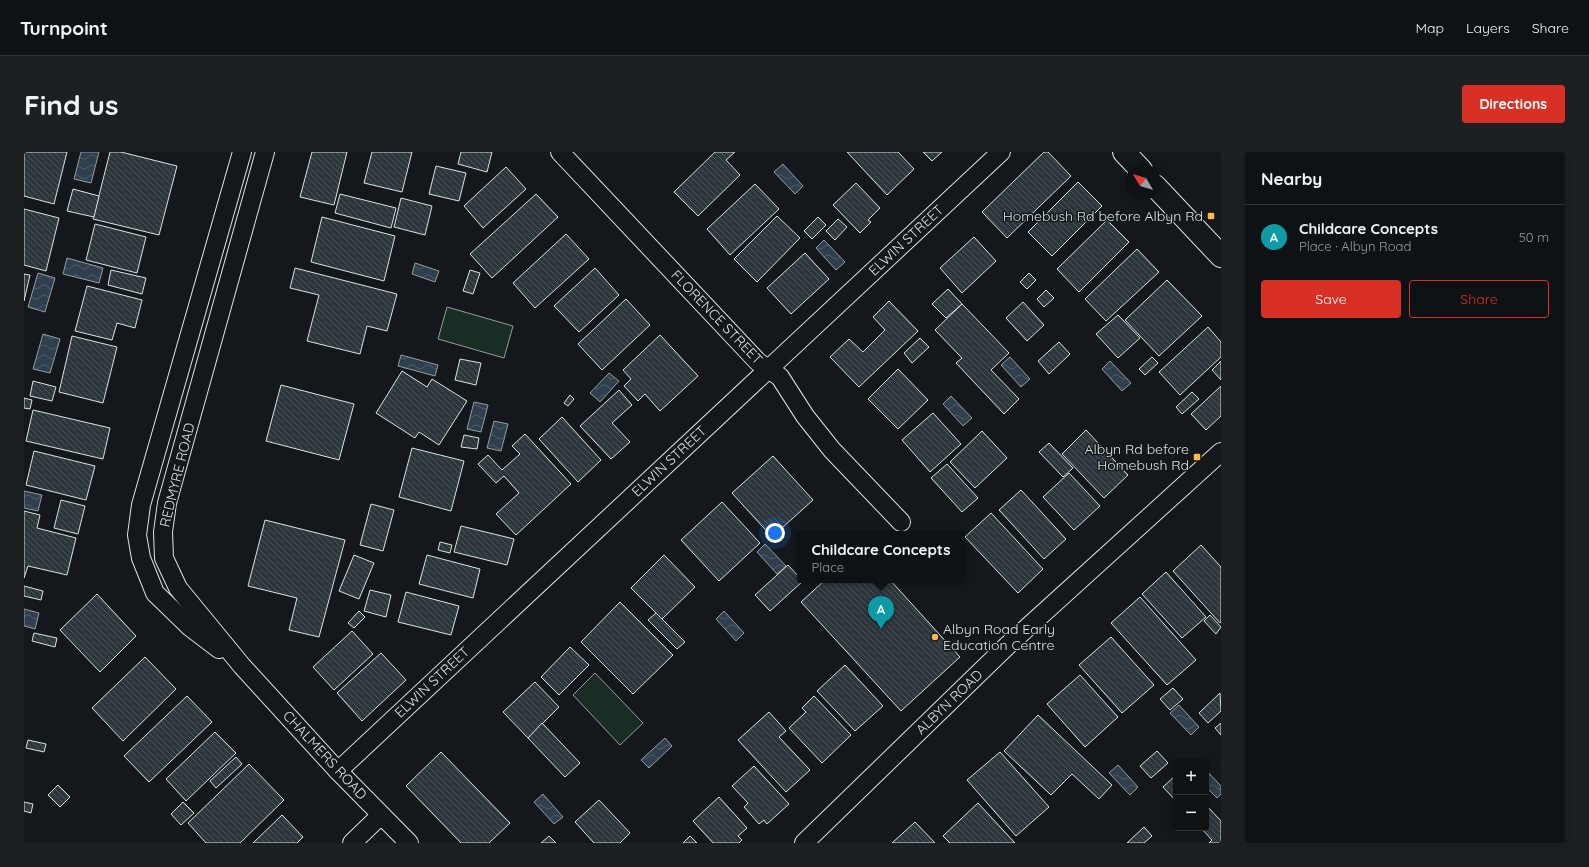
<!DOCTYPE html>
<html lang="en">
<head>
<meta charset="utf-8">
<style>
  :root { --surface:#0f1215; --page:#1d2022; --text:#f1f3f6; --muted:#9b9ea0; --line:#2f3234; --accent:#d93025 }
  body { margin:0; font-family:Quicksand,sans-serif; background:var(--page); color:var(--text) }
  .controls { position:absolute; right:12px; bottom:12px; display:grid; overflow:hidden; border-radius:4px; box-shadow:0 2px 10px #0003 }
  .controls button { width:36px; height:36px; display:grid; place-items:center; padding:0; border:0; border-bottom:1px solid var(--line); background:var(--surface); color:var(--text); font:20px sans-serif }
  .compass { position:absolute; left:1101px; top:12px; width:36px; height:36px; border-radius:50%; background:var(--surface); box-shadow:0 2px 10px #0003; rotate:308deg }
  .you { position:absolute; left:751px; top:381px; width:14px; height:14px; margin:-10px; border:3px solid #fff; border-radius:50%; background:#1a73e8; box-shadow:0 0 0 6px #1a73e833 }
  .badge { display:grid; place-items:center; width:26px; height:26px; border-radius:50%; background:var(--accent); color:#fff; font-size:13px; font-weight:700 }
  .pin { position:absolute; translate:-50% -33px; filter:drop-shadow(0 1px 2px #0008) }
  .pin::after { content:''; position:absolute; top:21px; width:14px; height:12px; background:inherit; clip-path:polygon(0 0,100% 0,50% 100%) }
  .popup { position:absolute; left:773px; top:379px; width:168px; height:52px; box-sizing:border-box; display:grid; place-content:center; border-radius:4px; background:var(--surface); filter:drop-shadow(0 1px 3px #0005); font-size:13px; white-space:nowrap; color:var(--muted) }
  .popup b { font-size:15px; color:var(--text) }
  .popup::after { content:''; position:absolute; left:50%; top:100%; margin-left:-8px; border:8px solid transparent; border-top-color:var(--surface) }
  .list { margin:0; padding:0; list-style:none }
  h2 { display:flex; justify-content:space-between; align-items:center; height:52px; margin:0; padding:0 16px; font-size:17px }
  h2 small { font-size:13px; font-weight:400; color:var(--muted) }
  .list li { display:grid; grid-template-columns:26px 1fr auto; gap:12px; align-items:center; box-sizing:border-box; height:64px; padding:0 16px; border-top:1px solid var(--line) }
  .list b { display:block; font-size:15px; white-space:nowrap }
  .list p { margin:0; font-size:13px; white-space:nowrap; color:var(--muted) }
  .list em { font-size:13px; font-style:normal; color:var(--muted) }
  .actions { display:flex; gap:8px; padding:12px 16px }
  .actions a { flex:1; padding:9px 0; border:1px solid var(--accent); border-radius:4px; text-align:center; font-size:14px; color:var(--accent) }
  .actions .main { background:var(--accent); color:#fff }
  .map { position:relative; flex:none; width:1197px; height:691px; overflow:hidden; border-radius:4px }
  header { display:flex; align-items:center; gap:24px; box-sizing:border-box; height:56px; padding:0 20px; background:var(--surface); border-bottom:1px solid var(--line) }
  header strong { font-size:19px }
  nav { display:flex; gap:22px; margin-inline-start:auto; font-size:14px }
  .intro { display:flex; align-items:center; justify-content:space-between; box-sizing:border-box; height:96px; padding:0 24px }
  h1 { margin:0; font-size:28px }
  .button { padding:10px 18px; border-radius:4px; background:var(--accent); color:#fff; font-size:14px; font-weight:700 }
  main { display:flex; gap:24px; padding:0 24px }
  aside { flex:1; background:var(--surface); border-radius:4px; box-shadow:0 2px 10px #0003 }
  .map>svg:first-child { display:block }
  .pitch { fill:#1a2d24; stroke:#939e99 }
  .water { fill:url(#water-waves); stroke:#939e99 }
  .building { fill:url(#building-back-hatch); stroke:#d8e6dc }
  .lines { fill:none; stroke-linecap:round; stroke-linejoin:round }
  .minor-casing { stroke:#d8e6dc; stroke-width:20 }
  .secondary-casing { stroke:#d8e6dc; stroke-width:24 }
  .minor { stroke:#14181c; stroke-width:18 }
  .secondary { stroke:#14181c; stroke-width:22 }
  .poi-dot { fill:#ffb74d; stroke:#14181c; stroke-width:1.5 }
  .labels { text-anchor:middle; stroke-width:3; stroke-linejoin:round; paint-order:stroke }
  .poi-label { font-size:14px; fill:#d8e6dc; stroke:#14181c; text-anchor:end }
  .street-label { font-size:14px; fill:#d8e6dc; stroke:#14181c }
</style>
</head>
<body>
<header>
<strong>Turnpoint</strong>
<nav><a>Map</a><a>Layers</a><a>Share</a></nav>
</header>
<div class="intro"><h1>Find us</h1><a class="button">Directions</a></div>
<main>
<div class="map">
<svg width="1197" height="691" viewBox="0 0 1197 691">
  <defs>
    <pattern id="water-waves" width="16" height="10" patternUnits="userSpaceOnUse"><rect width="16" height="10" fill="#2f3f4d"/><path d="M0 5q4-4 8 0t8 0" fill="none" stroke="#4c5b66"/></pattern>
    <pattern id="building-back-hatch" width="6" height="6" patternUnits="userSpaceOnUse"><rect width="6" height="6" fill="#2c363c"/><path d="M-1 5l2 2M0 0l6 6M5-1l2 2" fill="none" stroke="#4a5358"/></pattern>
  </defs>
  <rect width="100%" height="100%" fill="#14181c"/>
  <g class="pitch">
    <path d="M423,155L489,174L480,206L414,187Z"/>
    <path d="M571,521L619,571L596,593L549,543Z"/>
  </g>
  <g class="water">
    <path d="M57,0H75L67,31L50,27Z"/>
    <path d="M759,12L779,34L771,42L750,20Z"/>
    <path d="M800,88L821,110L812,118L792,96Z"/>
    <path d="M43,106L79,116L75,131L39,122Z"/>
    <path d="M391,111L415,119L411,130L388,122Z"/>
    <path d="M14,121L31,126L21,160L4,155Z"/>
    <path d="M19,182L36,187L26,221L9,217Z"/>
    <path d="M377,203L414,213L411,224L374,214Z"/>
    <path d="M986,205L1006,227L997,235L977,213Z"/>
    <path d="M1086,209L1107,231L1098,239L1078,217Z"/>
    <path d="M585,221L595,229L576,250L566,241Z"/>
    <path d="M927,244L948,266L939,274L919,252Z"/>
    <path d="M450,250L464,253L457,280L443,277Z"/>
    <path d="M470,269L484,272L477,299L463,296Z"/>
    <path d="M0,339L18,343L14,359L0,356Z"/>
    <path d="M741,392L762,414L753,422L733,400Z"/>
    <path d="M0,457L15,461L11,477L0,474Z"/>
    <path d="M700,459L720,481L712,489L692,467Z"/>
    <path d="M1155,553L1175,575L1167,583L1146,561Z"/>
    <path d="M641,586L648,594L625,616L617,608Z"/>
    <path d="M1094,613L1114,635L1106,643L1085,621Z"/>
    <path d="M1182,618L1197,634V642L1193,646L1182,635Z"/>
    <path d="M519,642L539,665L530,672L510,650Z"/>
  </g>
  <g class="building">
    <path d="M0,0H43L30,52L0,44Z"/>
    <path d="M86,0H97L153,14L135,83L69,67Z"/>
    <path d="M288,0H323L310,53L276,45Z"/>
    <path d="M348,0H388L378,40L340,31Z"/>
    <path d="M437,0H468L463,20L434,12Z"/>
    <path d="M691,0H711L702,8L716,23L674,64L650,40Z"/>
    <path d="M823,0H874L890,17L863,43Z"/>
    <path d="M899,0H918L908,9Z"/>
    <path d="M1020,0H1024L1047,24L983,86L958,60Z"/>
    <path d="M412,14L442,21L435,49L405,42Z"/>
    <path d="M482,15L502,37L459,76L440,54Z"/>
    <path d="M1054,30L1078,54L1028,104L1004,80Z"/>
    <path d="M832,31L856,56L844,68L847,70L836,81L809,53Z"/>
    <path d="M731,32L755,57L706,103L683,77Z"/>
    <path d="M49,37L75,44L70,65L43,59Z"/>
    <path d="M316,42L372,56L367,76L311,61Z"/>
    <path d="M512,42L534,65L468,126L446,102Z"/>
    <path d="M377,46L408,54L401,83L370,75Z"/>
    <path d="M0,57L35,66L22,119L0,113Z"/>
    <path d="M753,64L776,86L733,130L710,107Z"/>
    <path d="M298,65L371,84L360,129L287,110Z"/>
    <path d="M794,65L802,73L788,87L780,79Z"/>
    <path d="M814,67L823,75L811,88L802,79Z"/>
    <path d="M1083,68L1105,90L1055,140L1033,117Z"/>
    <path d="M71,72L122,85L113,121L62,108Z"/>
    <path d="M542,82L565,107L511,156L489,131Z"/>
    <path d="M950,85L972,109L938,141L916,116Z"/>
    <path d="M1113,97L1135,120L1082,169L1061,147Z"/>
    <path d="M781,101L805,127L767,162L743,136Z"/>
    <path d="M271,116L373,142L363,179L343,174L336,202L283,189L295,143L266,136Z"/>
    <path d="M571,116L595,143L555,180L530,154Z"/>
    <path d="M87,118L122,126L118,142L84,133Z"/>
    <path d="M446,118L456,121L449,142L439,139Z"/>
    <path d="M1005,121L1012,128L1003,137L996,130Z"/>
    <path d="M0,122L6,123L0,149Z"/>
    <path d="M1143,128L1178,164L1135,204L1101,168Z"/>
    <path d="M63,134L118,148L111,176L93,171L88,188L51,179Z"/>
    <path d="M924,137L938,152L922,166L908,152Z"/>
    <path d="M1022,138L1030,146L1020,155L1013,147Z"/>
    <path d="M602,147L626,173L578,218L554,192Z"/>
    <path d="M865,149L894,179L835,235L806,205L825,187L839,200L861,178L849,165Z"/>
    <path d="M999,150L1020,173L1003,189L982,166Z"/>
    <path d="M938,152L985,201L967,218L995,247L980,262L932,211L938,206L911,178Z"/>
    <path d="M1094,163L1116,186L1094,206L1072,182Z"/>
    <path d="M1184,175L1197,190V205L1156,243L1135,220Z"/>
    <path d="M636,183L674,224L636,259L621,242L614,249L600,234L607,227L599,218Z"/>
    <path d="M48,184L93,195L79,251L35,240Z"/>
    <path d="M896,186L905,195L888,211L880,201Z"/>
    <path d="M1035,190L1046,202L1025,222L1014,209Z"/>
    <path d="M1128,205L1134,211L1121,223L1115,217Z"/>
    <path d="M436,207L457,211L452,233L431,228Z"/>
    <path d="M1197,209V228L1188,218Z"/>
    <path d="M874,217L904,248L874,277L844,247Z"/>
    <path d="M378,219L403,235L408,227L443,249L415,293L395,280L391,286L352,261Z"/>
    <path d="M9,229L32,235L28,249L6,244Z"/>
    <path d="M257,233L330,252L315,308L242,289Z"/>
    <path d="M1197,234V264L1182,278L1167,262Z"/>
    <path d="M595,238L608,253L588,271L606,290L587,307L556,274Z"/>
    <path d="M1168,240L1175,247L1158,262L1152,255Z"/>
    <path d="M546,243L550,247L544,254L540,251Z"/>
    <path d="M0,246L8,248L6,257L0,256Z"/>
    <path d="M9,258L86,276L79,307L2,289Z"/>
    <path d="M909,261L937,292L906,320L878,288Z"/>
    <path d="M538,265L577,308L554,330L515,287Z"/>
    <path d="M1062,278L1104,323L1080,346L1038,302Z"/>
    <path d="M958,279L983,306L951,336L926,310Z"/>
    <path d="M501,282L547,332L492,383L472,362L495,341L480,324L472,331L454,312L464,303L478,318L496,302L488,294Z"/>
    <path d="M440,283L455,286L453,297L437,295Z"/>
    <path d="M1025,291L1049,316L1039,325L1015,300Z"/>
    <path d="M388,296L440,309L427,359L375,345Z"/>
    <path d="M10,299L71,314L62,348L2,333Z"/>
    <path d="M749,304L789,348L748,385L708,341Z"/>
    <path d="M923,312L954,346L938,360L907,326Z"/>
    <path d="M1045,321L1076,354L1050,378L1019,345Z"/>
    <path d="M997,338L1042,387L1020,407L975,358Z"/>
    <path d="M37,348L61,354L54,382L30,376Z"/>
    <path d="M698,350L736,391L695,429L657,388Z"/>
    <path d="M347,352L370,358L359,399L336,393Z"/>
    <path d="M0,359L16,363L13,376L52,386L43,423L4,414L0,426Z"/>
    <path d="M967,361L1019,417L994,441L941,385Z"/>
    <path d="M241,368L321,388L295,485L265,478L273,446L224,434Z"/>
    <path d="M437,374L490,387L483,413L430,400Z"/>
    <path d="M416,390L428,393L426,401L414,398Z"/>
    <path d="M1177,393L1197,415V470L1196,471L1149,419Z"/>
    <path d="M330,403L350,411L335,447L315,439Z"/>
    <path d="M403,403L456,417L449,446L395,432Z"/>
    <path d="M640,403L671,435L638,467L607,436Z"/>
    <path d="M764,413L776,426V428L779,429L746,459L731,443Z"/>
    <path d="M1142,420L1182,465L1158,486L1118,442Z"/>
    <path d="M801,428H866L936,505L877,559L777,450Z"/>
    <path d="M0,434L19,439L17,448L0,444Z"/>
    <path d="M346,438L367,443L362,465L340,459Z"/>
    <path d="M382,440L435,454L427,483L374,470Z"/>
    <path d="M73,442L112,484L76,520L36,478Z"/>
    <path d="M1116,445L1172,508L1143,533L1087,471Z"/>
    <path d="M596,450L649,503L609,542L557,490Z"/>
    <path d="M335,459L341,465L330,476L324,471Z"/>
    <path d="M632,461L661,490L653,497L624,468Z"/>
    <path d="M1186,463L1197,475L1192,482L1180,469Z"/>
    <path d="M328,479L349,502L310,538L289,515Z"/>
    <path d="M10,481L33,486L31,495L8,489Z"/>
    <path d="M1087,485L1130,533L1098,561L1055,513Z"/>
    <path d="M546,495L565,513L535,543L517,525Z"/>
    <path d="M357,501L382,528L338,569L313,541Z"/>
    <path d="M121,505L152,537L99,589L68,556Z"/>
    <path d="M821,513L859,554L831,579L793,539Z"/>
    <path d="M1056,523L1094,565L1061,595L1023,552Z"/>
    <path d="M511,530L535,555L504,586L479,560Z"/>
    <path d="M1149,536L1159,547L1146,558L1136,547Z"/>
    <path d="M1196,541L1197,559L1184,571L1175,561Z"/>
    <path d="M163,544L188,570L125,630L100,604Z"/>
    <path d="M790,544L827,583L798,611L765,576L782,560L778,556Z"/>
    <path d="M745,560L762,579L755,585L786,618L762,640L714,588Z"/>
    <path d="M1014,563L1088,633L1075,647L1048,622L1027,643L980,599Z"/>
    <path d="M518,571L556,611L541,625L504,586Z"/>
    <path d="M1197,571V583L1191,576Z"/>
    <path d="M191,580L212,601L162,649L142,627Z"/>
    <path d="M4,588L22,592L20,600L2,596Z"/>
    <path d="M1133,599L1144,611L1127,626L1116,614Z"/>
    <path d="M417,600L486,671L465,691H437L382,634Z"/>
    <path d="M976,600L1025,655L992,684L943,628Z"/>
    <path d="M212,605L218,612L192,636L186,629Z"/>
    <path d="M225,612L260,648L216,691H182L164,671Z"/>
    <path d="M730,614L765,652L743,672L740,668L735,672L720,655L724,651L708,634Z"/>
    <path d="M1152,623V649L1139,635Z"/>
    <path d="M34,633L46,645L36,655L24,643Z"/>
    <path d="M695,645L723,676L714,684L718,688L715,691H689L669,669Z"/>
    <path d="M575,648L606,681L596,691H570L551,670Z"/>
    <path d="M0,650L9,652L7,661L0,659Z"/>
    <path d="M159,650L170,661L157,673L147,662Z"/>
    <path d="M954,651L991,691H926L919,684Z"/>
    <path d="M1182,653L1197,669V691H1185L1188,688L1177,676H1182Z"/>
    <path d="M258,663L279,685L273,691H229Z"/>
    <path d="M891,670L911,691H868Z"/>
    <path d="M1120,675L1128,684L1120,691H1103Z"/>
    <path d="M525,684L532,691H517Z"/>
    <path d="M666,684L673,691H659Z"/>
  </g>
  <g class="lines">
    <defs>
      <g id="minor">
        <path d="M241,0L143,351L139,380L140,406L154,436L218,514L314,619L385,691"/>
        <path d="M536,0L734,210L756,225L781,264L808,298L877,370"/>
        <path d="M195,497L166,475L131,441L117,406L113,383L117,353L218,0"/>
        <path d="M314,619L977,0"/>
        <path d="M328,691L357,663"/>
        <path d="M780,691L983,494L1197,300"/>
      </g>
      <g id="secondary">
        <path d="M1100,0L1117,18"/>
        <path d="M1131,34L1197,104"/>
      </g>
    </defs>
    <use href="#minor" class="minor-casing"/>
    <use href="#secondary" class="secondary-casing"/>
    <use href="#minor" class="minor"/>
    <use href="#secondary" class="secondary"/>
  </g>
  <g class="poi-dot">
    <rect x="1183" y="60" width="8" height="8" rx="2"/>
    <rect x="1169" y="301" width="8" height="8" rx="2"/>
    <circle cx="911" cy="485" r="4"/>
  </g>
  <g class="labels">
    <g class="poi-label">
      <text x="1179" y="69">Homebush Rd before Albyn Rd</text>
      <text x="1165" y="302">Albyn Rd before<tspan x="1165" dy="16">Homebush Rd</tspan></text>
      <text x="919" y="482" text-anchor="start">Albyn Road Early<tspan x="919" dy="16">Education Centre</tspan></text>
    </g>
    <g class="street-label">
      <text transform="translate(882 88) rotate(-43)" y="5">ELWIN STREET</text>
      <text transform="translate(693 165) rotate(46)" y="5">FLORENCE STREET</text>
      <text transform="translate(645 309) rotate(-43)" y="5">ELWIN STREET</text>
      <text transform="translate(153 323) rotate(-76)" y="5">REDMYRE ROAD</text>
      <text transform="translate(408 530) rotate(-43)" y="5">ELWIN STREET</text>
      <text transform="translate(925 550) rotate(-44)" y="5">ALBYN ROAD</text>
      <text transform="translate(301 603) rotate(47)" y="5">CHALMERS ROAD</text>
    </g>
  </g>
</svg>
<div class="controls">
<button>+</button>
<button>−</button>
</div>
<svg class="compass" viewBox="-18 -18 36 36"><path d="M0-13l5 13h-10z" fill="#e53935"/><path d="M0 13l5-13h-10z" fill="#9b9ea0"/></svg>
<div class="you"></div>
<div class="pin badge" style="left:857px;top:477px;background:#0f9aa8">A</div>
<div class="popup"><b>Childcare Concepts</b>Place</div>
</div>
<aside>
<h2>Nearby<small></small></h2>
<ul class="list">
<li><span class="badge" style="background:#0f9aa8">A</span><div><b>Childcare Concepts</b><p>Place · Albyn Road</p></div><em>50 m</em></li>
</ul>
<div class="actions"><a class="main">Save</a><a>Share</a></div>
</aside>
</main>
</body>
</html>
